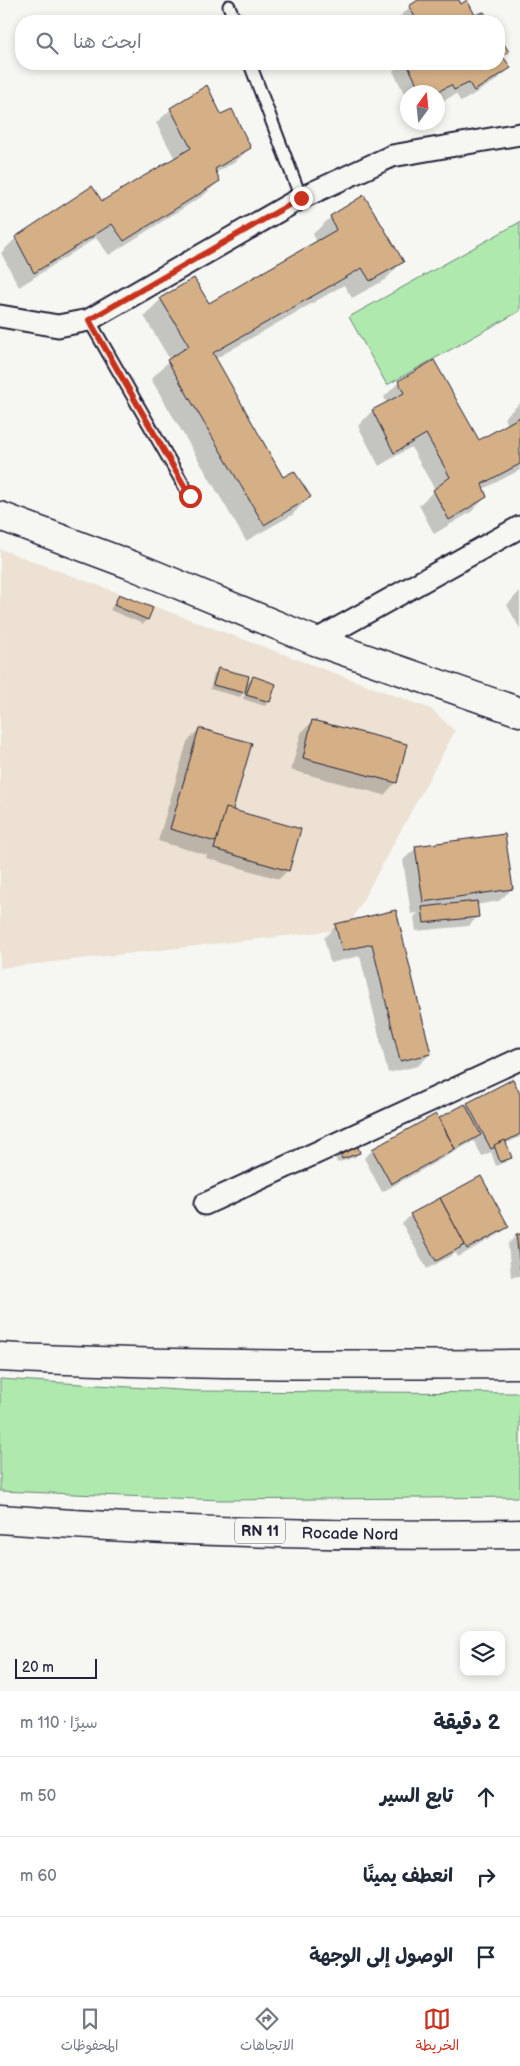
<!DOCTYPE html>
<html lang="ar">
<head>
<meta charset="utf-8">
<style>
  :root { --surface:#fff; --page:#f2f2f3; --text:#1f2937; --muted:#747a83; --line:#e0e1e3; --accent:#c8321e }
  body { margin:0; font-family:"Balsamiq Sans","Playpen Sans Arabic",sans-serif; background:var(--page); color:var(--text); direction:rtl }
  .controls { position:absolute; right:15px; bottom:15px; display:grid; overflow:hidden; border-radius:10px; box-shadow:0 2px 8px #0003 }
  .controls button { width:45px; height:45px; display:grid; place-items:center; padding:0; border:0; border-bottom:1px solid var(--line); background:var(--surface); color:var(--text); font:25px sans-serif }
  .compass { position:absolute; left:400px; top:85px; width:45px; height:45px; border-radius:50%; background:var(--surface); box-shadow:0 2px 8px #0003; rotate:15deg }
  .scale { position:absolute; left:15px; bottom:12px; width:82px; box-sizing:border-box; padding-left:5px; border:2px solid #22223b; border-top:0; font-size:14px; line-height:18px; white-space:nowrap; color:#22223b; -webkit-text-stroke:4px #f6f6f2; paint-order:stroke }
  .stop { position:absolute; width:15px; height:15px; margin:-11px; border:4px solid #c8321e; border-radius:50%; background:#fff }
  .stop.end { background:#c8321e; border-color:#fff; box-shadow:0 1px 5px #0008 }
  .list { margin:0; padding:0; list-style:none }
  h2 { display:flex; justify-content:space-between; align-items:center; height:65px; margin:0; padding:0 20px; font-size:21px }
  h2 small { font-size:16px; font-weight:400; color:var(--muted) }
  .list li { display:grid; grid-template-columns:32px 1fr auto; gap:15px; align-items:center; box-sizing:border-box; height:80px; padding:0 20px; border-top:1px solid var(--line) }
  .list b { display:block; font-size:19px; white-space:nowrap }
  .list em { font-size:16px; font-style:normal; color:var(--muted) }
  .icon { flex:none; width:28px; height:28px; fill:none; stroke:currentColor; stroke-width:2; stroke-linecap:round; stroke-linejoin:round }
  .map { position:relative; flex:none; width:520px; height:1691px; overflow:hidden; direction:ltr }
  .search { position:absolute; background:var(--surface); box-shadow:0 2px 8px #0003; left:15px; right:15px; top:15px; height:55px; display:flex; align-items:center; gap:12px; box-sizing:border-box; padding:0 18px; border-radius:20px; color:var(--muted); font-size:19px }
  .sheet { height:305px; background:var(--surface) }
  nav { display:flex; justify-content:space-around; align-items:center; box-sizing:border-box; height:70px; border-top:1px solid var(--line); background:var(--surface); font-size:14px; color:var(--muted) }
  nav a { display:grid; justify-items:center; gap:2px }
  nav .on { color:var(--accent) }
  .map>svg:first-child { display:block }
  .built { fill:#ece1d2 }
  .green { fill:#afe9ae; stroke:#688674 }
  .shadow { fill:#0003 }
  .building { fill:#d5b087; stroke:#22223b }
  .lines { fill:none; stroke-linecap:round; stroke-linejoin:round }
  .service-casing { stroke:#22223b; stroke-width:15 }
  .minor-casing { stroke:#22223b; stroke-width:25 }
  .tertiary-casing { stroke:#22223b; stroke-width:31 }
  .motorway-casing { stroke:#22223b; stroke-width:31 }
  .service { stroke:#f6f6f2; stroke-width:11 }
  .minor { stroke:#f6f6f2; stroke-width:21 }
  .tertiary { stroke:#f6f6f2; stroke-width:28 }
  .motorway { stroke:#f6f6f2; stroke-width:28 }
  .route { stroke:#c8321e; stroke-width:6 }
  .labels { text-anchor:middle; stroke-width:4; stroke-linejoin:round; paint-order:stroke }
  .shield { fill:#f6f6f2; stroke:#626272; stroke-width:1 }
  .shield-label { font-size:15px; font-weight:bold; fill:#22223b }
  .street-label { font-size:16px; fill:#22223b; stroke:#f6f6f2 }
</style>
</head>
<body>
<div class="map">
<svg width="520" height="1691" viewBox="0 0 520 1691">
  <rect width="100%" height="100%" fill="#f6f6f2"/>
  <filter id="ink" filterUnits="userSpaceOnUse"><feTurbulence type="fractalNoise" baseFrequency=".02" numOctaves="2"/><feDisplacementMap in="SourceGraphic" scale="10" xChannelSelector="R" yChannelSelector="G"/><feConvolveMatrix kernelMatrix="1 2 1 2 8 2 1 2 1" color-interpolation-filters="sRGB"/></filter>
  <g filter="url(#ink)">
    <path class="built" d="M0,549L431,709L455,731L347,929L0,968Z"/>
    <g class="green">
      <path d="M520,222V311L387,385L349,317Z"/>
      <path d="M0,1379L195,1391L520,1393V1497L222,1500L0,1491Z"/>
    </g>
    <g class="shadow">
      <path d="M420,0H457L460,6L475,17L484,13L488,21H399L397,19L410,7Z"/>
      <path d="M499,38L507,52L502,57L509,68L497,80L461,102L456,94L441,102L438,92H408V101L393,71L400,64H499Z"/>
      <path d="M171,109L220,116L250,148L235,162L215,173L219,181L204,195L109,255L96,238L19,287L1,253L16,238L92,188L101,203L175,159L156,123Z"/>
      <path d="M331,217L402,262L385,280L352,298L344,285L215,359L283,479L309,497L292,515L246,541L151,379L170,360L144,316L161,299L208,304L317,243L313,234Z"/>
      <path d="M399,382L479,441L508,425L504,418L520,403V470L483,489L486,497L471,512L434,534L419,505L435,490L411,447L379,466L358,426L372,411L387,403L384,397Z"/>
      <path d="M520,591V629L507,605Z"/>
      <path d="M119,595L147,620L143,624L110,610Z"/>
      <path d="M218,669L246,685L253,678L269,701L265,706L243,699L246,690L240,697L210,689L214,674Z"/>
      <path d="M313,721L396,782L384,795L291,770L301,733Z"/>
      <path d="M199,729L232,811L288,870L279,879L206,858L207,855L158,841L187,742Z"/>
      <path d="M416,848L512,889L499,901L476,905L477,917L469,926L416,931L414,917L418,913L411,914L403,860Z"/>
      <path d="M396,911L430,1054L418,1066L388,1073L360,956L330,963L324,938L336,926Z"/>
      <path d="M520,1096V1137L505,1144L511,1158L506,1162L496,1166L491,1152L482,1156L474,1141L382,1192L364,1158L373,1150L468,1104Z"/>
      <path d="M334,1152L359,1153L355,1157L337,1163Z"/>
      <path d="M411,1215L507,1227L498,1235L458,1257L456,1253L427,1269L402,1224Z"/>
      <path d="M517,1235H520V1276L511,1277L508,1244Z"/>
    </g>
    <g class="building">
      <path d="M418,0H459L461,4L467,0L475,15L484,12L490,21H417L409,6Z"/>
      <path d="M499,36L509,52L502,55L511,68L474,91L469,83L454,90L451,85L437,92H421L407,64H499Z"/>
      <path d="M207,85L221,114L232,109L251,148L215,169L220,181L124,241L112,224L34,273L15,237L92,186L102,201L191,148L170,108Z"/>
      <path d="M364,195L404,262L370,281L362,268L213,353L283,477L294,471L311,497L264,525L167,360L189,346L160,298L194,278L209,303L336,230L330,216Z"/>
      <path d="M434,360L479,440L520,417V464L482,484L487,497L449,520L433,490L450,477L426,434L394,453L372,410L404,393L398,381Z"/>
      <path d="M119,594L153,608L148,620L114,605Z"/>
      <path d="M218,668L249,676L245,693L213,685Z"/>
      <path d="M253,676L276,684L270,702L246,695Z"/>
      <path d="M312,720L407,744L397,783L303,758Z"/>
      <path d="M199,728L252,743L223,844L170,829Z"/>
      <path d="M226,808L301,829L289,871L214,849Z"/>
      <path d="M505,834L513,889L423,902L415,846Z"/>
      <path d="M477,901L479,917L424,923L422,907Z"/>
      <path d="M396,910L431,1054L400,1061L372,944L342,951L335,924Z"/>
      <path d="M513,1079L520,1094V1134L491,1149L467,1103Z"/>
      <path d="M465,1104L481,1135L455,1149L439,1118Z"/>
      <path d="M436,1114L455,1149L391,1184L372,1149Z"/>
      <path d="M505,1140L512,1158L500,1162L494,1145Z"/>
      <path d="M356,1141L360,1153L342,1159L337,1147Z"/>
      <path d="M481,1176L509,1227L467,1249L440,1198Z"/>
      <path d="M440,1198L465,1245L436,1261L410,1214Z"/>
      <path d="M516,1234H520V1268Z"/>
    </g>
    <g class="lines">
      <defs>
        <g id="service">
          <path d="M229,6L235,21"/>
          <path d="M250,64L301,198"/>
          <path d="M89,320L190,496"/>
        </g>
        <g id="minor">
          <path d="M0,316L58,326L89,320L301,198L392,156L520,134"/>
          <path d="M315,641L520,527"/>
          <path d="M205,1204L520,1059"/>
        </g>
        <path id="tertiary" d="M0,516L131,565L315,641L520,712"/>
        <g id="motorway">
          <path d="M0,1357C173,1366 347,1365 520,1364"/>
          <path d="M0,1519C173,1532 347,1537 520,1534"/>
        </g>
      </defs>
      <use href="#service" class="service-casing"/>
      <use href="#minor" class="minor-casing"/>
      <use href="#tertiary" class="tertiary-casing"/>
      <use href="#motorway" class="motorway-casing"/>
      <use href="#service" class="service"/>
      <use href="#minor" class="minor"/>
      <use href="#tertiary" class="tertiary"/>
      <use href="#motorway" class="motorway"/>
    </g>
  </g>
  <g class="lines" filter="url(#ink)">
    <path class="route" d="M190,496L89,320L301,198"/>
  </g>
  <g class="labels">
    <rect class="shield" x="235" y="1518.5" width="50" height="25" rx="4"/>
    <g class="shield-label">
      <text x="260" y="1536">RN 11</text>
    </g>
    <g class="street-label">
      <text transform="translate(350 1533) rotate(1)" y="6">Rocade Nord</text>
    </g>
  </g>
</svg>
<div class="controls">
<button><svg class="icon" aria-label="layers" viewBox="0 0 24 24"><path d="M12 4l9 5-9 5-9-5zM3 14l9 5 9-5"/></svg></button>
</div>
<svg class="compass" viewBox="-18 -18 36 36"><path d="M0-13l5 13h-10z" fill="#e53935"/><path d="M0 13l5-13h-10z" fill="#747a83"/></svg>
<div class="scale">20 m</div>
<div class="stop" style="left:190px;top:496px"></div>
<div class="stop end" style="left:301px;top:198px"></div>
<div class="search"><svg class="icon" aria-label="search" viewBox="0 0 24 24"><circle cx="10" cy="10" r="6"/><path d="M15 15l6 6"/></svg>ابحث هنا</div>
</div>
<section class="sheet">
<h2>2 دقيقة<small>سيرًا · 110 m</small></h2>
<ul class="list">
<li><svg class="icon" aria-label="ahead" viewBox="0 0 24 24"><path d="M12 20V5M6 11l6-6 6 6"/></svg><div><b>تابع السير</b></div><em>50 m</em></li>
<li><svg class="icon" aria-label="right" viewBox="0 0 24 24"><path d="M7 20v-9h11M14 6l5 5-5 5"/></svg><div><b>انعطف يمينًا</b></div><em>60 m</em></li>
<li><svg class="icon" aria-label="arrive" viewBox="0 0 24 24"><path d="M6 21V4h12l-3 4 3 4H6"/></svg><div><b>الوصول إلى الوجهة</b></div></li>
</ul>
</section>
<nav>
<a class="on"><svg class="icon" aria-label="map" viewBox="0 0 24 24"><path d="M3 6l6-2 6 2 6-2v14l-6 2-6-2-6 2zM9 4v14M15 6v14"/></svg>الخريطة</a>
<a><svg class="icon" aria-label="directions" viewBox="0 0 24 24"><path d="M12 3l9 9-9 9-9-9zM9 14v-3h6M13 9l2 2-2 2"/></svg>الاتجاهات</a>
<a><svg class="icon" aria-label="saved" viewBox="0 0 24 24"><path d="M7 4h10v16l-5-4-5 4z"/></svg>المحفوظات</a>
</nav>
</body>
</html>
